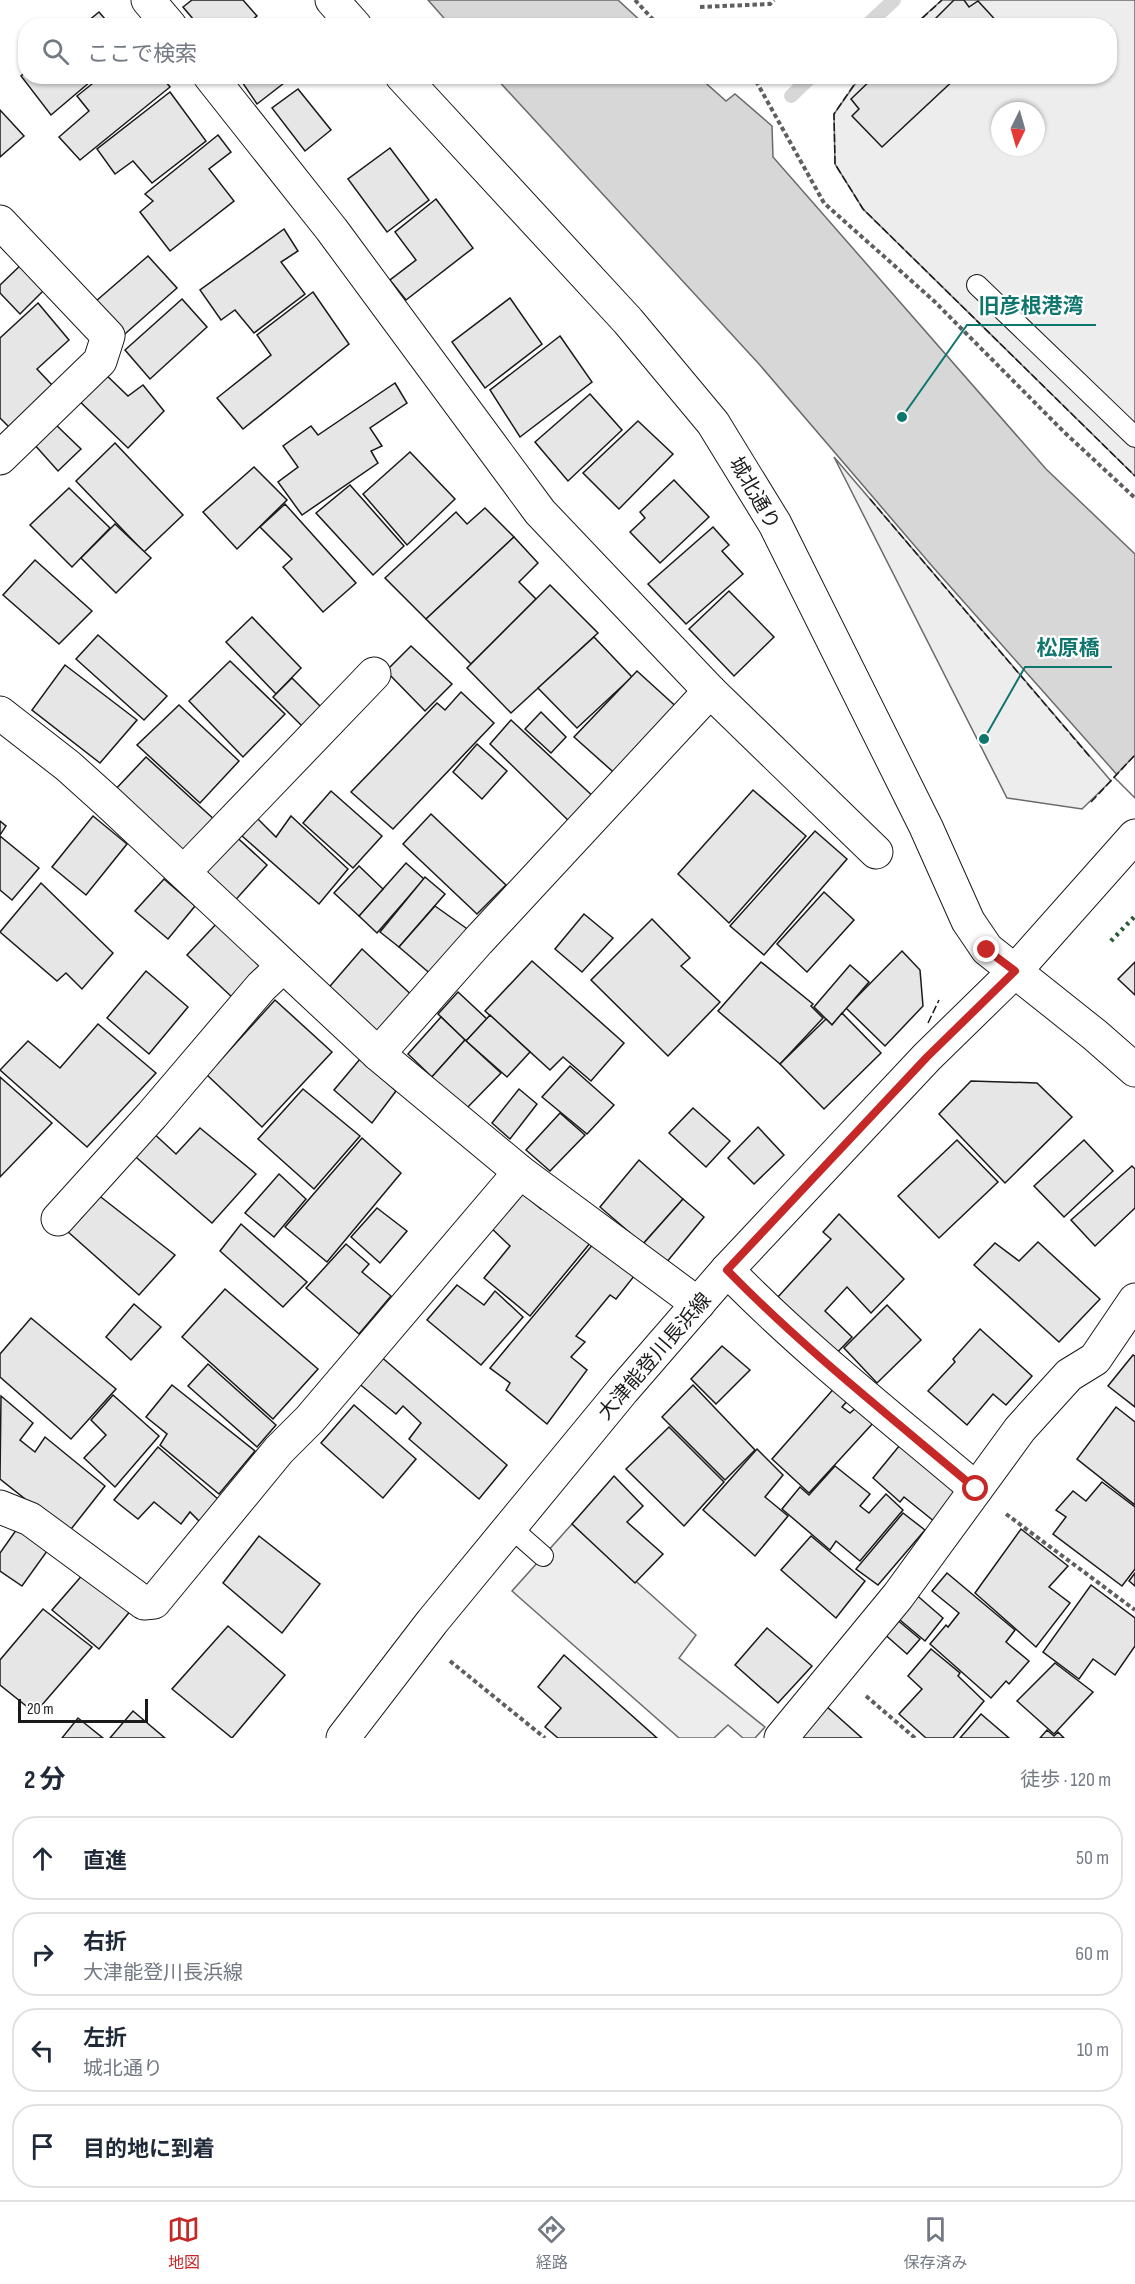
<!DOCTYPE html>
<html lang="ja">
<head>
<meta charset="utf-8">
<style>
  :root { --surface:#fff; --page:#f6f6f7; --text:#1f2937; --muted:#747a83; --line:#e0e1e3; --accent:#c62828 }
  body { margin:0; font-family:"Sofia Sans Condensed","Noto Sans JP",sans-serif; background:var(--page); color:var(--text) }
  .compass { position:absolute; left:991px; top:102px; width:54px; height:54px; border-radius:50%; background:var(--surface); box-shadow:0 2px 4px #0004; rotate:185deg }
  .scale { position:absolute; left:18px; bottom:15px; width:130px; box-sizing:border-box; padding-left:6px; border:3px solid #1a1a1a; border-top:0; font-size:16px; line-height:21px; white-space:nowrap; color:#1a1a1a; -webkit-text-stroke:4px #fff; paint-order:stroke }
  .stop { position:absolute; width:18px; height:18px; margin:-14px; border:4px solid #c62828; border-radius:50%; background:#fff }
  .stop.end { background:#c62828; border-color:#fff; box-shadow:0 2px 6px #0008 }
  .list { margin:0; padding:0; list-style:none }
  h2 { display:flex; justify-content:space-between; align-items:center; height:78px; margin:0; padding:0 24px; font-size:26px }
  h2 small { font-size:20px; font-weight:400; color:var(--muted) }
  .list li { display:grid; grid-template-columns:39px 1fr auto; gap:18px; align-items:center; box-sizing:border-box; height:84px; margin:0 12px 12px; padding:0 12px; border:2px solid var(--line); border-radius:24px }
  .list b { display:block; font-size:22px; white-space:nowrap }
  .list p { margin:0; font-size:20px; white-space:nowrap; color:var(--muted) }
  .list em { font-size:20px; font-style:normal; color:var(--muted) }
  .icon { flex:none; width:33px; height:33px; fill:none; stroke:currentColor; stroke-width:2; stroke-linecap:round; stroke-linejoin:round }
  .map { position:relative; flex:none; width:1135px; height:1738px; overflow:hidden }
  .search { position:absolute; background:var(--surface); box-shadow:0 2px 4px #0004; left:18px; right:18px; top:18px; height:66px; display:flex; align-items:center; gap:15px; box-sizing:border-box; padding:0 21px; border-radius:24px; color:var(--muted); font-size:22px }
  .sheet { height:462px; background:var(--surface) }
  nav { display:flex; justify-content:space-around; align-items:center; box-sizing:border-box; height:84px; border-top:2px solid var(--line); background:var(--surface); font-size:16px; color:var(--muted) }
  nav a { display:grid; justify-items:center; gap:3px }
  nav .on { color:var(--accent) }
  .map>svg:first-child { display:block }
  .built { fill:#ededed; stroke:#6a6a6a; stroke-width:1.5; fill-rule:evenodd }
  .water { fill:#d7d7d7; stroke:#6a6a6a; stroke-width:1.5 }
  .pier { fill:#fff; stroke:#6a6a6a; stroke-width:1.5 }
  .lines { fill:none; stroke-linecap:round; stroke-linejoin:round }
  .stream { stroke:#d7d7d7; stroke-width:14 }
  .building { fill:#e6e6e6; stroke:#1a1a1a; stroke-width:1.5 }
  .service-casing { stroke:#1a1a1a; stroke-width:22 }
  .minor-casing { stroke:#1a1a1a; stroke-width:35 }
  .secondary-casing { stroke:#1a1a1a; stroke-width:35 }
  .primary-casing { stroke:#1a1a1a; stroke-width:35 }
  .path { stroke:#5f5f5f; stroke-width:4; stroke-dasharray:4.5 3; stroke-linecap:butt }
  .service { stroke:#fff; stroke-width:20 }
  .minor { stroke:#fff; stroke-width:33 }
  .secondary { stroke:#fff; stroke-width:33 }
  .primary { stroke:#fff; stroke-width:33 }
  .hedge { stroke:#2b5a34; stroke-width:4.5; stroke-dasharray:3 4.5; stroke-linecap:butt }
  .fence { stroke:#1a1a1a; stroke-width:1.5; stroke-dasharray:8 3; stroke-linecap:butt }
  .route { stroke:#c62828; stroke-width:8 }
  .labels { text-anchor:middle; stroke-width:4.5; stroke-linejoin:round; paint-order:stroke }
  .street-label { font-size:20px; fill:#1a1a1a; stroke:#fff }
  .leader { fill:none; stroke:#0f766e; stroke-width:2 }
  .callout-dot { fill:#0f766e; stroke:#fff; stroke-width:2 }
  .callout-label { font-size:21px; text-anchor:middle; font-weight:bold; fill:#0f766e; stroke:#fff; stroke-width:4.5; stroke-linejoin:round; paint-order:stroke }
</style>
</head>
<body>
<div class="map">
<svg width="1135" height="1738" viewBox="0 0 1135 1738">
  <rect width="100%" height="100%" fill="#fff"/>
  <g class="built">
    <path d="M942,0H1135V476L863,209L835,164L834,114L860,77L1110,76V26L914,25ZM1000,111H1036V147H1000Z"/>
    <path d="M834,457L1111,781L1082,809L1007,798Z"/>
    <path d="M572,1524L696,1635L679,1658L765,1727L755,1738H743L728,1725L714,1738H679L512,1591Z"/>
  </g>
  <g class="water">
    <path d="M428,0H618L645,25H450Z"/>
    <path d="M495,77H699L726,101L735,94L772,126L773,157L1046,469L1135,554V795L932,566L759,364Z"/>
  </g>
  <path class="pier" d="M1135,755V798L1114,777Z"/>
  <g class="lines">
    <g class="stream">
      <path d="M866,26L894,0"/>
      <path d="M791,96L812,76"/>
    </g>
  </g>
  <g class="building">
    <path d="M192,0H243L257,16L245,26H199L183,7Z"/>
    <path d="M954,0H964L969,7L978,1L1001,26H928Z"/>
    <path d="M99,12L111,26H82Z"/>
    <path d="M26,72V76H97L51,115L21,76Z"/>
    <path d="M102,76H161L170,87L80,160L59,137L89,111L77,96Z"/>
    <path d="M238,76H293L257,104Z"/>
    <path d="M875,76H958L882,147L852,116L859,109L851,99Z"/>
    <path d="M298,89L331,130L305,151L272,108Z"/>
    <path d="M170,92L206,141L152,183L133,161L115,174L97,149Z"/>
    <path d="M0,110L24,136L0,157Z"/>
    <path d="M218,135L231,152L209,169L234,201L170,251L140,212L153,201L145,194Z"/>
    <path d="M390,148L429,200L387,232L348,179Z"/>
    <path d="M436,199L473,248L406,300L390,280L416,260L395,232Z"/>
    <path d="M284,229L298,251L281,262L305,294L254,333L235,310L221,320L200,290Z"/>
    <path d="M148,256L177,288L118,340L88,308Z"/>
    <path d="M25,261L50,284L20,314L0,293V285Z"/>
    <path d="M313,292L349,344L243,429L217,398L271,355L257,335Z"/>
    <path d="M510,298L542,344L485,388L452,342Z"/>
    <path d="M182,299L207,327L150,379L125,350Z"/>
    <path d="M38,303L69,340L37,369L52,385L9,427L0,418V338Z"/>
    <path d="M560,336L592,382L520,437L490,390Z"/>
    <path d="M101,370L128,396L143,385L164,411L128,448L72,394Z"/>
    <path d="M395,383L407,403L370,428L382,446L371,451L378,463L302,515L278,482L298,467L283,446L311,426L318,435Z"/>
    <path d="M590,394L622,430L568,481L535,442Z"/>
    <path d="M638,421L673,454L619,509L583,473Z"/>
    <path d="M54,423L81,449L58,471L33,443Z"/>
    <path d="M115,443L183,515L144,552L76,481Z"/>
    <path d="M410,452L455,499L407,545L363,494Z"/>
    <path d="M254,467L287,500L237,549L203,512Z"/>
    <path d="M674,480L709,517L660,563L630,532L645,518L640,512Z"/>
    <path d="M350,485L404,546L373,575L316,513Z"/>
    <path d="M69,488L110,528L72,567L30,525Z"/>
    <path d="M285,504L356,583L323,612L283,567L292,559L260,527Z"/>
    <path d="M485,508L514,537L426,619L385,578L456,512L467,524Z"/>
    <path d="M115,524L151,558L116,593L81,558Z"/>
    <path d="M713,527L729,545L722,551L743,574L686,624L648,584Z"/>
    <path d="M514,537L538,563L519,582L536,599L471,664L426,619Z"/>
    <path d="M35,560L92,611L59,644L3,595Z"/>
    <path d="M550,585L598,633L511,713L467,668Z"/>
    <path d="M729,591L774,637L734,676L689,629Z"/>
    <path d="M252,617L301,668L276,694L226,642Z"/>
    <path d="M98,635L167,696L144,720L76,659Z"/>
    <path d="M594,637L632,677L577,728L538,688Z"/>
    <path d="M411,646L452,684L425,711L386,671Z"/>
    <path d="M230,661L285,714L243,757L189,701Z"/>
    <path d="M65,665L137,720L100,763L32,710Z"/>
    <path d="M637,671L681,711L620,778L574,737Z"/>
    <path d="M292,678L325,711L306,730L273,697Z"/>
    <path d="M461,692L494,723L393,829L351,792L437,703L445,710Z"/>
    <path d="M179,705L239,761L200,803L137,745Z"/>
    <path d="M541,712L566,737L551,753L525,729Z"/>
    <path d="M511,720L597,800L574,826L490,744Z"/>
    <path d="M477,744L507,771L482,799L453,772Z"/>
    <path d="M146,757L217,822L184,857L113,792Z"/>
    <path d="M753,790L806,836L729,923L678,874Z"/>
    <path d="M331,791L382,836L353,868L303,823Z"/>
    <path d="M431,814L506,885L477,914L403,844Z"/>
    <path d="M93,816L127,844L86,895L52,867Z"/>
    <path d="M291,816L348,869L319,904L242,836L257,818L276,837Z"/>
    <path d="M0,821L6,826L0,835Z"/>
    <path d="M230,831L267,865L231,905L197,870Z"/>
    <path d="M815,831L847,859L764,955L730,926Z"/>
    <path d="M0,836L39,868L12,900L0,890Z"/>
    <path d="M406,863L424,879L377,933L359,916Z"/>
    <path d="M359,866L383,889L359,916L334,893Z"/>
    <path d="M425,877L445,894L399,947L380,932Z"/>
    <path d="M164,879L195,906L168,939L135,911Z"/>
    <path d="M41,883L113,953L82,989L66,973L57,981L0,932Z"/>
    <path d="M824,892L854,920L807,972L777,944Z"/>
    <path d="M435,906L473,933L433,976L399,947Z"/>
    <path d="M584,914L613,938L582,972L555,949Z"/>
    <path d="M652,919L690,958L681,966L720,1002L668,1056L591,980Z"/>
    <path d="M219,921L265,964L234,999L187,955Z"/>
    <path d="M362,949L416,999L378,1042L325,992Z"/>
    <path d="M902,951L920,970L923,1006L885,1046L846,1008Z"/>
    <path d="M532,961L624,1043L591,1081L563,1057L550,1070L485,1011Z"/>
    <path d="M761,962L813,1004L811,1006L823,1018L780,1064L718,1011Z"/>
    <path d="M1135,962V995L1118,979Z"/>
    <path d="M850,965L869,982L832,1025L814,1007Z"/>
    <path d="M146,971L188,1007L149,1054L107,1018Z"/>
    <path d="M458,992L487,1019L466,1041L438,1014Z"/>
    <path d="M275,1000L332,1052L262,1127L207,1075Z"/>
    <path d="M842,1013L881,1053L824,1109L780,1064L826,1019L832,1025Z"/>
    <path d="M490,1015L530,1052L507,1077L466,1041Z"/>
    <path d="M441,1017L465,1040L432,1077L408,1054Z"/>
    <path d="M98,1024L156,1073L87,1147L0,1070L28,1041L60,1068Z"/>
    <path d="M465,1040L501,1073L465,1110L430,1079Z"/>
    <path d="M360,1059L396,1091L372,1123L334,1090Z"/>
    <path d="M570,1066L614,1105L587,1134L542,1097Z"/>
    <path d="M0,1077L52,1123L0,1177Z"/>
    <path d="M971,1081L1037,1083L1072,1117L1005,1183L939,1114Z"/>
    <path d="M303,1089L360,1136L314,1189L258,1139Z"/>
    <path d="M519,1089L537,1104L510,1139L492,1123Z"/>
    <path d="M693,1108L730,1141L706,1167L669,1133Z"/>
    <path d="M560,1113L585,1135L550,1171L526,1150Z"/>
    <path d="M758,1127L784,1155L754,1184L728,1158Z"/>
    <path d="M200,1128L256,1174L212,1223L130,1152L150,1130L176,1154Z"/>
    <path d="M362,1138L401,1173L327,1262L285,1227Z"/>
    <path d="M957,1140L998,1182L939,1238L898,1196Z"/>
    <path d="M1084,1140L1113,1171L1064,1217L1034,1186Z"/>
    <path d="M639,1160L683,1199L643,1244L600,1207Z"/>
    <path d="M1132,1166L1135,1169V1208L1095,1246L1071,1220Z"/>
    <path d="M279,1174L306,1199L274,1237L245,1213Z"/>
    <path d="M517,1189L541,1209L546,1204L591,1242L530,1316L484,1278L510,1246L488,1225Z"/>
    <path d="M97,1194L175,1255L139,1295L67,1231Z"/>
    <path d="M683,1199L704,1217L666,1263L643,1244Z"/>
    <path d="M377,1208L407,1231L380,1263L351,1237Z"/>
    <path d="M839,1214L904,1279L871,1313L847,1287L825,1311L852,1337L833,1357L777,1298L831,1239L823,1232Z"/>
    <path d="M241,1224L307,1282L283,1307L220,1251Z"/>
    <path d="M1038,1242L1100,1299L1059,1342L974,1265L995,1243L1019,1261Z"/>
    <path d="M594,1243L635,1275L616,1299L610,1295L576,1336L585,1342L571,1357L587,1370L547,1424L506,1390L510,1383L490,1368Z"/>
    <path d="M346,1244L369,1264L362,1272L391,1296L359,1334L306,1288Z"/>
    <path d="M457,1285L484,1305L495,1291L523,1317L481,1365L427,1320Z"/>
    <path d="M225,1289L318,1369L273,1419L182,1337Z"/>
    <path d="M134,1304L161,1327L131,1360L106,1337Z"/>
    <path d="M887,1305L921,1340L877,1383L844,1348Z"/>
    <path d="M31,1318L116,1389L71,1439L0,1377V1354Z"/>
    <path d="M980,1329L1032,1376L1006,1405L993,1394L967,1425L928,1391L955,1362L953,1359Z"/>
    <path d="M722,1346L750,1370L716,1404L691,1379Z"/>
    <path d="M379,1355L507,1465L479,1499L409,1439L421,1423L403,1406L396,1414L357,1382Z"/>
    <path d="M1133,1355L1135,1356V1407L1108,1386Z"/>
    <path d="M208,1364L276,1425L257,1447L188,1386Z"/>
    <path d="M172,1385L255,1451L219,1494L160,1445L167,1434L146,1417Z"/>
    <path d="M693,1385L755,1450L725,1480L662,1417Z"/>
    <path d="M837,1385L851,1397L842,1407L850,1413L858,1406L874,1422L809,1493L772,1459Z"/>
    <path d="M113,1395L159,1436L115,1487L84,1458L106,1435L91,1420Z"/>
    <path d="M1,1396L33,1423L20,1440L35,1452L45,1437L105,1486L68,1533L0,1479Z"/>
    <path d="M354,1405L416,1459L383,1498L321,1443Z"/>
    <path d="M1116,1407L1135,1422V1505L1077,1459Z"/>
    <path d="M669,1427L724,1482L684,1526L626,1469Z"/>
    <path d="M904,1440L962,1489L935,1522L904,1497L900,1502L873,1478Z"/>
    <path d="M158,1447L218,1499L200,1522L190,1512L181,1524L154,1502L138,1519L114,1500Z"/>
    <path d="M757,1449L783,1475L765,1497L788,1516L755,1556L703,1510Z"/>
    <path d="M835,1466L870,1494L860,1506L869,1513L886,1494L903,1510L860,1561L836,1541L830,1550L782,1509L800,1487L809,1495Z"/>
    <path d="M614,1476L643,1506L627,1522L663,1554L635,1583L572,1524Z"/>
    <path d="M1102,1482L1135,1507V1569L1122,1586L1053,1534L1066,1517L1056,1510L1073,1491L1086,1501Z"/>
    <path d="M903,1513L925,1530L878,1585L856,1569Z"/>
    <path d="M19,1526L50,1547L22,1586L0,1571V1553Z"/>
    <path d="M1021,1529L1068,1566L1049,1587L1070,1603L1036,1647L975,1593Z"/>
    <path d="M259,1536L320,1584L282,1633L223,1583Z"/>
    <path d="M811,1536L865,1581L836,1618L781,1570Z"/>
    <path d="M85,1572L132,1609L99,1649L52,1610Z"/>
    <path d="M947,1573L1015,1630L1006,1642L1029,1661L1009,1684L1006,1681L991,1698L930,1644L946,1625L948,1627L959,1613L932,1591Z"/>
    <path d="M1135,1573V1586L1129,1581Z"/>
    <path d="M1091,1585L1135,1618V1646L1115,1675L1093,1659L1079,1679L1043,1652Z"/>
    <path d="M913,1592L943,1618L925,1641L894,1615Z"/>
    <path d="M43,1609L92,1647L35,1713L0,1685V1660Z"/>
    <path d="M895,1618L920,1639L907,1654L882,1632Z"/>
    <path d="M228,1626L285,1675L232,1738L172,1689Z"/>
    <path d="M767,1628L812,1666L778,1703L735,1665Z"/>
    <path d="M931,1649L960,1673L958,1676L984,1701L953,1738H926L899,1714L922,1689L908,1676Z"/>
    <path d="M564,1655L657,1738H558L545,1727L561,1708L538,1687Z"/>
    <path d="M1055,1663L1093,1692L1054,1734L1017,1701Z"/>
    <path d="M826,1706L862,1738H799Z"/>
    <path d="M133,1711L165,1738H110Z"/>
    <path d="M981,1714L1009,1738H960Z"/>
    <path d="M78,1718L103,1738H62Z"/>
    <path d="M1047,1730L1054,1736L1058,1732L1064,1738H1040Z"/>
  </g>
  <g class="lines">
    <defs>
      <g id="service">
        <path d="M977,285L1135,437"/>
        <path d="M510,1527L543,1556"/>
      </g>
      <g id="minor">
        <path d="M148,0L170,26"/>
        <path d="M210,76L332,230L540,512L710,691L876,852"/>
        <path d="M0,222L108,336L100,361L0,458"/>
        <path d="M0,713L68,766L108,802L378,1054L520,1172L698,1304"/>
        <path d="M184,872L374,674"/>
        <path d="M378,1054L478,941L710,691"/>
        <path d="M58,1219L152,1115L261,987L282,967"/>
        <path d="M727,1270C804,1349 892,1418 976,1489"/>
        <path d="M0,1507L30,1519L144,1603L154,1602L279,1450L310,1419L520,1172"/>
        <path d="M781,1738L898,1596L1020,1429L1069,1375L1095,1359L1135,1300"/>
      </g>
      <g id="secondary">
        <path d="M332,0L355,26"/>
        <path d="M402,76L628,321L713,423L775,524L926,827L968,921L987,949L1095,1035L1135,1070"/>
      </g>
      <path id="primary" d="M343,1738L432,1622L623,1390L727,1270L927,1057L1015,971L1135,836"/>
    </defs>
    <use href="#service" class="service-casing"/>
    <use href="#minor" class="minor-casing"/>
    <use href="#secondary" class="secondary-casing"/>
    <use href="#primary" class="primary-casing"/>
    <g class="path">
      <path d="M635,0L659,26"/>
      <path d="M700,7L770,4L774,0"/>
      <path d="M742,76L756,81L824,203L934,301L1064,432L1135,498"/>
      <path d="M1006,1514L1135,1610"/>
      <path d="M450,1661L545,1738"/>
      <path d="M866,1696L915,1738"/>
    </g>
    <use href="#service" class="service"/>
    <use href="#minor" class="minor"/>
    <use href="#secondary" class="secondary"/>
    <use href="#primary" class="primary"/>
    <path class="hedge" d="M1111,941L1135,916"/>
    <g class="fence">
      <path d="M914,26L942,0"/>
      <path d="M860,76L834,114L835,164L863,209L1135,476"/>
      <path d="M870,499L1090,757"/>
      <path d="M1091,802L1135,755"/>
      <path d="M928,1023L939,1000"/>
    </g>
  </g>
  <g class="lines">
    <path class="route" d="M976,1489C892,1418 804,1349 727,1270L927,1057L1015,971L987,950"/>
  </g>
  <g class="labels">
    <g class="street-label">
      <text transform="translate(755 493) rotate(60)" y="7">城北通り</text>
      <text transform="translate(654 1356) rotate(-49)" y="7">大津能登川長浜線</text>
    </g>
  </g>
  <path class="leader" d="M902 417L967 325H1096M984 739L1025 667H1112"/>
  <g class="callout-dot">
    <circle cx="902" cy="417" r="6"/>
    <circle cx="984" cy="739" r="6"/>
  </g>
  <g class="callout-label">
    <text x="1031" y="313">旧彦根港湾</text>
    <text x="1068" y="655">松原橋</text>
  </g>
</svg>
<svg class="compass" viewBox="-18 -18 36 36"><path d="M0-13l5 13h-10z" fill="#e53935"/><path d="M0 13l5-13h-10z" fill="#747a83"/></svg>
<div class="scale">20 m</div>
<div class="stop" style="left:976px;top:1489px"></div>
<div class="stop end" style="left:987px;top:950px"></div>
<div class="search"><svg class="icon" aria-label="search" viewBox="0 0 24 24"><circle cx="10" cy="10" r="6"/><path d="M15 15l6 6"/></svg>ここで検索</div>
</div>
<section class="sheet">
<h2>2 分<small>徒歩 · 120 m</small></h2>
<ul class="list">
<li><svg class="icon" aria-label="ahead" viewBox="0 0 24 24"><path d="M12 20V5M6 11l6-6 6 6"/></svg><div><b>直進</b></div><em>50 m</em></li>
<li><svg class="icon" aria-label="right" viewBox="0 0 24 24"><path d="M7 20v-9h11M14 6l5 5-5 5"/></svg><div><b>右折</b><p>大津能登川長浜線</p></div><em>60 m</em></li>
<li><svg class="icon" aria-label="left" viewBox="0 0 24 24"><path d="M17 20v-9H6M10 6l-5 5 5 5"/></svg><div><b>左折</b><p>城北通り</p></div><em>10 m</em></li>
<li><svg class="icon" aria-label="arrive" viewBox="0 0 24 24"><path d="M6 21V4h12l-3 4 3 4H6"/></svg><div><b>目的地に到着</b></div></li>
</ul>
</section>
<nav>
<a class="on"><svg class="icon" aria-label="map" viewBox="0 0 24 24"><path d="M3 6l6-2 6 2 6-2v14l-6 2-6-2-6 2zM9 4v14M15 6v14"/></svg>地図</a>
<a><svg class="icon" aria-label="directions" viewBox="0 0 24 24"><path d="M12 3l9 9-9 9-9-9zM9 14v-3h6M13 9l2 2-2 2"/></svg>経路</a>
<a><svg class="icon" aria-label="saved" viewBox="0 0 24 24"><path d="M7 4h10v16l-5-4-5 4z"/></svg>保存済み</a>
</nav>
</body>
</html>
